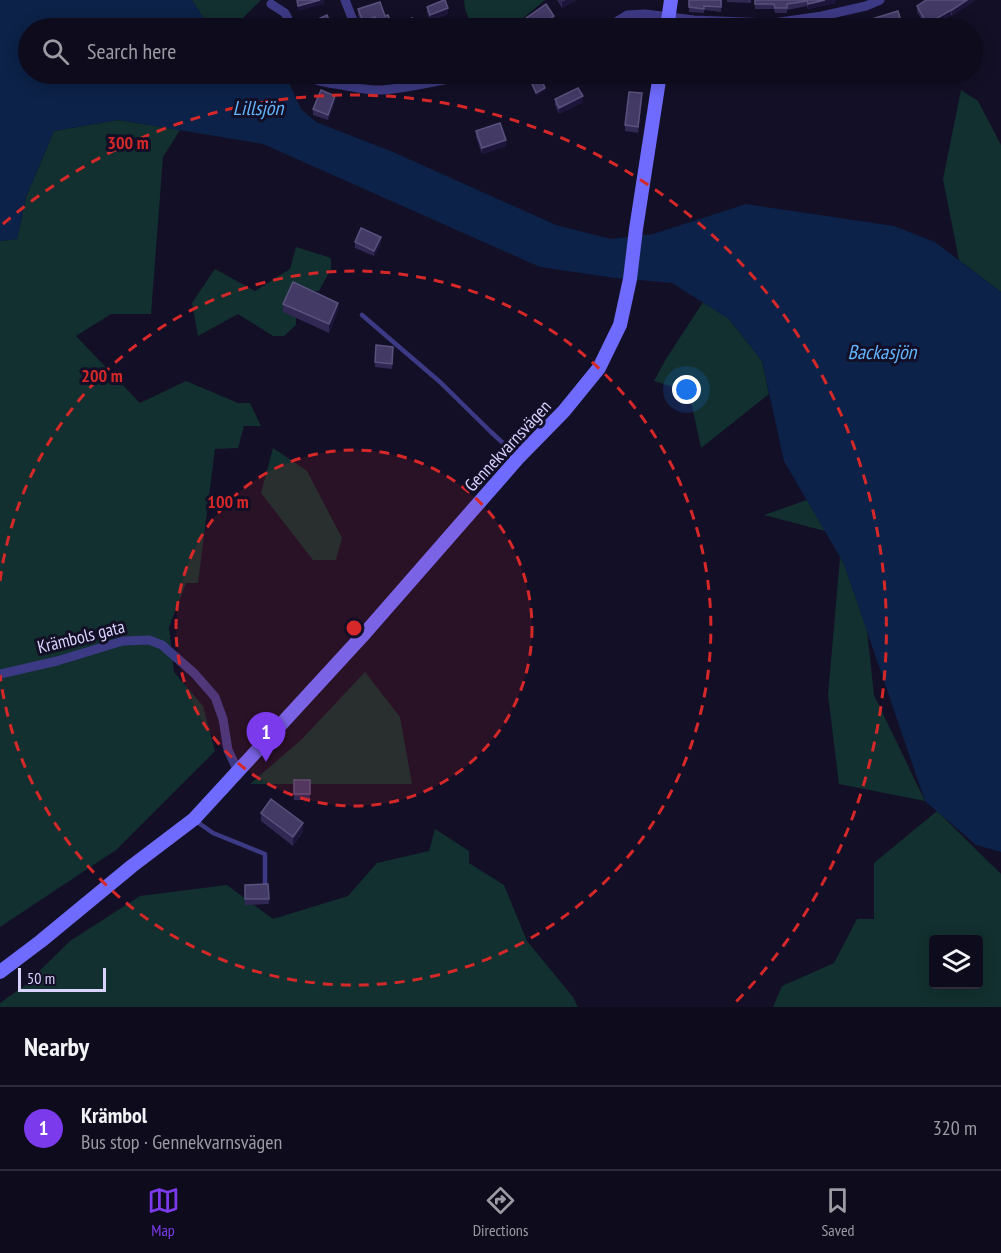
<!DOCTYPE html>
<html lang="en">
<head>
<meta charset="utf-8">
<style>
  :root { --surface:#0e0b1c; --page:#171425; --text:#f1f3f6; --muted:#9b9ba3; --line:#2e2b3b; --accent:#7c3aed }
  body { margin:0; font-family:"PT Sans Narrow",sans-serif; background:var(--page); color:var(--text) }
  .controls { position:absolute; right:18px; bottom:18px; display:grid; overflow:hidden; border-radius:6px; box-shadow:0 3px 15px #0003 }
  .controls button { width:54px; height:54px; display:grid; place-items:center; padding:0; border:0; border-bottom:2px solid var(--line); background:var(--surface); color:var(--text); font:30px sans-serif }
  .scale { position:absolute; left:18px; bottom:15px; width:88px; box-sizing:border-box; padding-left:6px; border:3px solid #d9d4ff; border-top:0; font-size:16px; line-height:21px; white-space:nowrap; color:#d9d4ff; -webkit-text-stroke:4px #130f26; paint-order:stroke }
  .you { position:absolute; left:687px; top:390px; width:21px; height:21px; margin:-15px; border:4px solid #fff; border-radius:50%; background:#1a73e8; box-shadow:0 0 0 9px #1a73e833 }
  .badge { display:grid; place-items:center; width:39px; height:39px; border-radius:50%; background:var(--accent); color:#fff; font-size:20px; font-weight:700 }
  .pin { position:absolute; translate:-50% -50px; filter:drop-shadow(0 2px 3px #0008) }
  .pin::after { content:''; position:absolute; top:32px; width:21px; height:18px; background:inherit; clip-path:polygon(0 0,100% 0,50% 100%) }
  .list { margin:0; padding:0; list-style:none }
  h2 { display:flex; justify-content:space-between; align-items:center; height:78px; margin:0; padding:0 24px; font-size:26px }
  h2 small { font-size:20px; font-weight:400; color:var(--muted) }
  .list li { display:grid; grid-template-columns:39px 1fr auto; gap:18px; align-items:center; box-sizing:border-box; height:84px; padding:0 24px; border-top:2px solid var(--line) }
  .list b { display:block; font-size:22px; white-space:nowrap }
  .list p { margin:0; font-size:20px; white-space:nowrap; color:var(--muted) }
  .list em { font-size:20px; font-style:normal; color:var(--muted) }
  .icon { flex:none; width:33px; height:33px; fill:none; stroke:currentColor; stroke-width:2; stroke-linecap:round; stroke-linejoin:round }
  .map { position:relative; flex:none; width:1001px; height:1007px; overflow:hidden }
  .search { position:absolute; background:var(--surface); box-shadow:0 3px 15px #0003; left:18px; right:18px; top:18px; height:66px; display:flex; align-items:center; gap:15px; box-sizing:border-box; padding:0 21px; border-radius:33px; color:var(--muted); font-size:22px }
  .sheet { height:162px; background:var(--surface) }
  nav { display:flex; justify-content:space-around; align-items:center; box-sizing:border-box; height:84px; border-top:2px solid var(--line); background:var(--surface); font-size:16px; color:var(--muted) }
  nav a { display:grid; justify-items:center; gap:3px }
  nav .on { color:var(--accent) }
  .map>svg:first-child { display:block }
  .green { fill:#12302f; fill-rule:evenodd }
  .water { fill:#0c2248 }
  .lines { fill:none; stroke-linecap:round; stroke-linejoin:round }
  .lane { stroke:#3d3a85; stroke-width:4.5 }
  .street { stroke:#3d3a85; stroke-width:9 }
  .secondary { stroke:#6f6bff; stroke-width:14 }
  .wall { fill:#312854 }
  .shaded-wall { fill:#1d163a }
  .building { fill:#433a66; stroke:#5a527e; stroke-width:1.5 }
  .ring { fill:none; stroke:#d62828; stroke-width:3; stroke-dasharray:10 8 }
  .labels { text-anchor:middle; stroke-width:6; stroke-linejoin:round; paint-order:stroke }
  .street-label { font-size:18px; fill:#d9d4ff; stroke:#130f26 }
  .water-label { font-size:20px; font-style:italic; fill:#62b6ff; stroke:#130f26 }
  .centre { fill:#d62828; stroke:#130f26; stroke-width:3 }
  .ring-label { font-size:18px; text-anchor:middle; font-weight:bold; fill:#d62828; stroke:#130f26; stroke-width:6; stroke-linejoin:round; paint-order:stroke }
</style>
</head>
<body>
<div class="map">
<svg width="1001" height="1007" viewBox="0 0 1001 1007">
  <rect width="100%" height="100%" fill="#130f26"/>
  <g class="green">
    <path d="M192,0H261L238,23L236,28H210Z"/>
    <path d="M464,0H545L522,19L517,25L518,28H472L465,9Z"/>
    <path d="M961,90L978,101L1001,145V292L959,260L943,179Z"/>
    <path d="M118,120L180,130L163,157L151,314H111L76,336L140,403L186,381L238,403H250L261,426H244L238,448L215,449L198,583H186L169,627L174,672L203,706L215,751L116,850L0,927V241L17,239L26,197L54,131Z"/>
    <path d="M296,247L331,258V269L319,291L302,292L296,314V325L284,336H273L238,314L198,336L192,303L215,269L255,291L290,269Z"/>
    <path d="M703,302L729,319L762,361L769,394L701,448L689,392L654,381L666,359Z"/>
    <path d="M273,448L307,471L342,538L336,560H313L261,493Z"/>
    <path d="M807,500L825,531L764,515Z"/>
    <path d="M840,558L844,564L867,630L874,695L925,801L839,784L828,695Z"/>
    <path d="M365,672L400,717L412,784H250L302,739Z"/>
    <path d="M937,811L1001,874V1007H773L782,986L834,963L857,919H874V863ZM934,940H978V984H934Z"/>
    <path d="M435,829L469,851V863L504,885L527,941L573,997L578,1007H0V1003L24,986L70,941L140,896L227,885L273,919L348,896L377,863L429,851Z"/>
  </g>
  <path class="water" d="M0,0H192L210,28H28V74H285L301,109L316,122L393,152L556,225L611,239L653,234L746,204L894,226L935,242L1001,292V852L976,845L925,801L844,564L784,461L762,361L729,319L672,283L615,278L540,267L263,144L118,120L54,131L26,197L17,239L0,241Z"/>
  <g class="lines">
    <g class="lane">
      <path d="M362,315L440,382L491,432L517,456"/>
      <path d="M196,821L213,833L265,854V885"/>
    </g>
    <g class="street">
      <path d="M345,0L356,28"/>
      <path d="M271,4L285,13L293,28"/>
      <path d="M606,28L627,15L645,14L694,20L773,23L822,16L866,6L880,0"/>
      <path d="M306,74C314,82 329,83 341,85C354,87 368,91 382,90C413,88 444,79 474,74"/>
      <path d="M0,674L57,661L123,641L149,640L162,645L194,673L215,697L223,719L228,750L238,771"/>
    </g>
    <g class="secondary">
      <path d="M667,28L671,0"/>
      <path d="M0,972L41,941L132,866L194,819L365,633L519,457L564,411L599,368L620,325L630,279L636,229L660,74"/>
    </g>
  </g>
  <g class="wall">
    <path d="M557,0H576L562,8Z"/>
    <path d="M722,0L721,12L704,10V13L689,12V7Z"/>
    <path d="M727,0H751V3L727,2Z"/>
    <path d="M755,0H836V3L808,9L807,6L787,10V13H775L774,9H755Z"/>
    <path d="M926,0H975L952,16L951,15L929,28H927L917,12V6Z"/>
    <path d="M427,7L448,14L430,21L427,12Z"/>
    <path d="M358,9L385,16L393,28H377L375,22L363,27L358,15Z"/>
    <path d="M522,21L554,22L544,28H523L522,26Z"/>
    <path d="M364,74H399V75L374,83H367Z"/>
    <path d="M555,99L583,102L559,114L555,105Z"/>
    <path d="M642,99L638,133L625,131V125Z"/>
    <path d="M335,102L328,120L313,115V109Z"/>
    <path d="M476,131L506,146L482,154L476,137Z"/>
    <path d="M355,242L381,243L374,256L355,248Z"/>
    <path d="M283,304L338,311L329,333L283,312Z"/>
    <path d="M393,353L392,369L375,367V362Z"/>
    <rect x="294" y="780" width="16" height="20"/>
    <path d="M261,813L303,832L293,846L261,821Z"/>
    <path d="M268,884L269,904L245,905V885Z"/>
  </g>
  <g class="shaded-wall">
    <path d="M320,0H324V4L298,11V6Z"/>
    <path d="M566,0H576L562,8V2Z"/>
    <path d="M825,0H836V3L808,9V4Z"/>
    <path d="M967,0H975L952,16V10Z"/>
    <path d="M448,8V14L430,21V15Z"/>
    <path d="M951,10V15L929,28H927V24Z"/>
    <path d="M554,16V22L544,28H536Z"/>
    <path d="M375,17V22L363,27V21Z"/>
    <path d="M386,74H399V75L374,83V78Z"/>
    <path d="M587,76V79L579,82V80Z"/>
    <path d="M545,88V91L536,96V93Z"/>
    <path d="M335,96V102L328,120V115Z"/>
    <path d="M583,96V102L559,114V108Z"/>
    <path d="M506,140V146L482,154V148Z"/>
    <path d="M381,237V243L374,256V251Z"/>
    <path d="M338,303V311L329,333V324Z"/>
    <path d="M303,823V832L293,846V837Z"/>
  </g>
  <g class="building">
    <path d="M297,0H320L298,6Z"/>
    <path d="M444,0H445L448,8L430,15L427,7Z"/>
    <path d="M689,0H721V7L704,6V9L689,7Z"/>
    <path d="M755,0H825L808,4L807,1L787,4V8H775L774,4H755Z"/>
    <path d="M926,0H967L952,10H951L927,24L917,6Z"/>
    <path d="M380,2L385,16L388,15L393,28H379L375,17L363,21L358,9Z"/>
    <path d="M546,4L554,16L536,28H527L522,21Z"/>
    <path d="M898,11L903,28H825L859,23Z"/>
    <path d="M327,15L332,28H306L305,25Z"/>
    <path d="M412,18L416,28H398L397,24Z"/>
    <path d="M366,74H386L374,78L367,77Z"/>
    <path d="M576,74H586L587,76L579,80Z"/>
    <path d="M541,78L545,88L536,93L531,82Z"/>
    <path d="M578,88L583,96L559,108L555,99Z"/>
    <path d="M321,90L335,96L328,115L313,109Z"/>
    <path d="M629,92L642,93L638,127L625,125Z"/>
    <path d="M500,123L506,140L482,148L476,131Z"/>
    <path d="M361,228L381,237L374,251L355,242Z"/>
    <path d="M293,282L338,303L329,324L283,304Z"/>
    <path d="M376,345L393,347L392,364L375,362Z"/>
    <rect x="294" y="780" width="16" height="14"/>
    <path d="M271,799L303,823L293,837L261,813Z"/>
    <path d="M268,884L269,899H245V885Z"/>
  </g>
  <circle cx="354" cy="628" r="178" fill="#d62828" fill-opacity=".12"/>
  <g class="ring">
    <circle cx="354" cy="628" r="178"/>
    <path d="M0 581A357 357 0 1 1 0 675"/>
    <path d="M3 224A535 535 0 0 1 732 1006"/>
  </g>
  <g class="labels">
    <g class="street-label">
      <text transform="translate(508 446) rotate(-47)" y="6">Gennekvarnsvägen</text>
      <text transform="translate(81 637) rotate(-14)" y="6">Krämbols gata</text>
    </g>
    <g class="water-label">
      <text x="258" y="115">Lillsjön</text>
      <text x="882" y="359">Backasjön</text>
    </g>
  </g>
  <circle cx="354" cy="628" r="9" class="centre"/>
  <g class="ring-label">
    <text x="128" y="149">300 m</text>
    <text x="102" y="382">200 m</text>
    <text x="228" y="508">100 m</text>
  </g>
</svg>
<div class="controls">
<button><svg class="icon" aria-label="layers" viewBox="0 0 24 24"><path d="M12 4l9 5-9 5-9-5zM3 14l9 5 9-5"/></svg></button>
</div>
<div class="scale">50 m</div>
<div class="you"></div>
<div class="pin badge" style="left:266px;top:762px">1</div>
<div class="search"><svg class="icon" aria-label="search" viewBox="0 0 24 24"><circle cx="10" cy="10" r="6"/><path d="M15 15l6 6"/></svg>Search here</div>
</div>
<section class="sheet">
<h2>Nearby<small></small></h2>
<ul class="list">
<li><span class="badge">1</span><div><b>Krämbol</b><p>Bus stop · Gennekvarnsvägen</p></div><em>320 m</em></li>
</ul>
</section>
<nav>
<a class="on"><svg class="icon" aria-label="map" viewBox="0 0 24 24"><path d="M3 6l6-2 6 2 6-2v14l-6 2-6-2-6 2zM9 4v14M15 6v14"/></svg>Map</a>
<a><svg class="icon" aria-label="directions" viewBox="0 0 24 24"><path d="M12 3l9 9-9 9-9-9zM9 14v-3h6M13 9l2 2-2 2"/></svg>Directions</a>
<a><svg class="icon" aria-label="saved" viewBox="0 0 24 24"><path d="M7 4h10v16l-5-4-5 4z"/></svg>Saved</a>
</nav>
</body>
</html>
